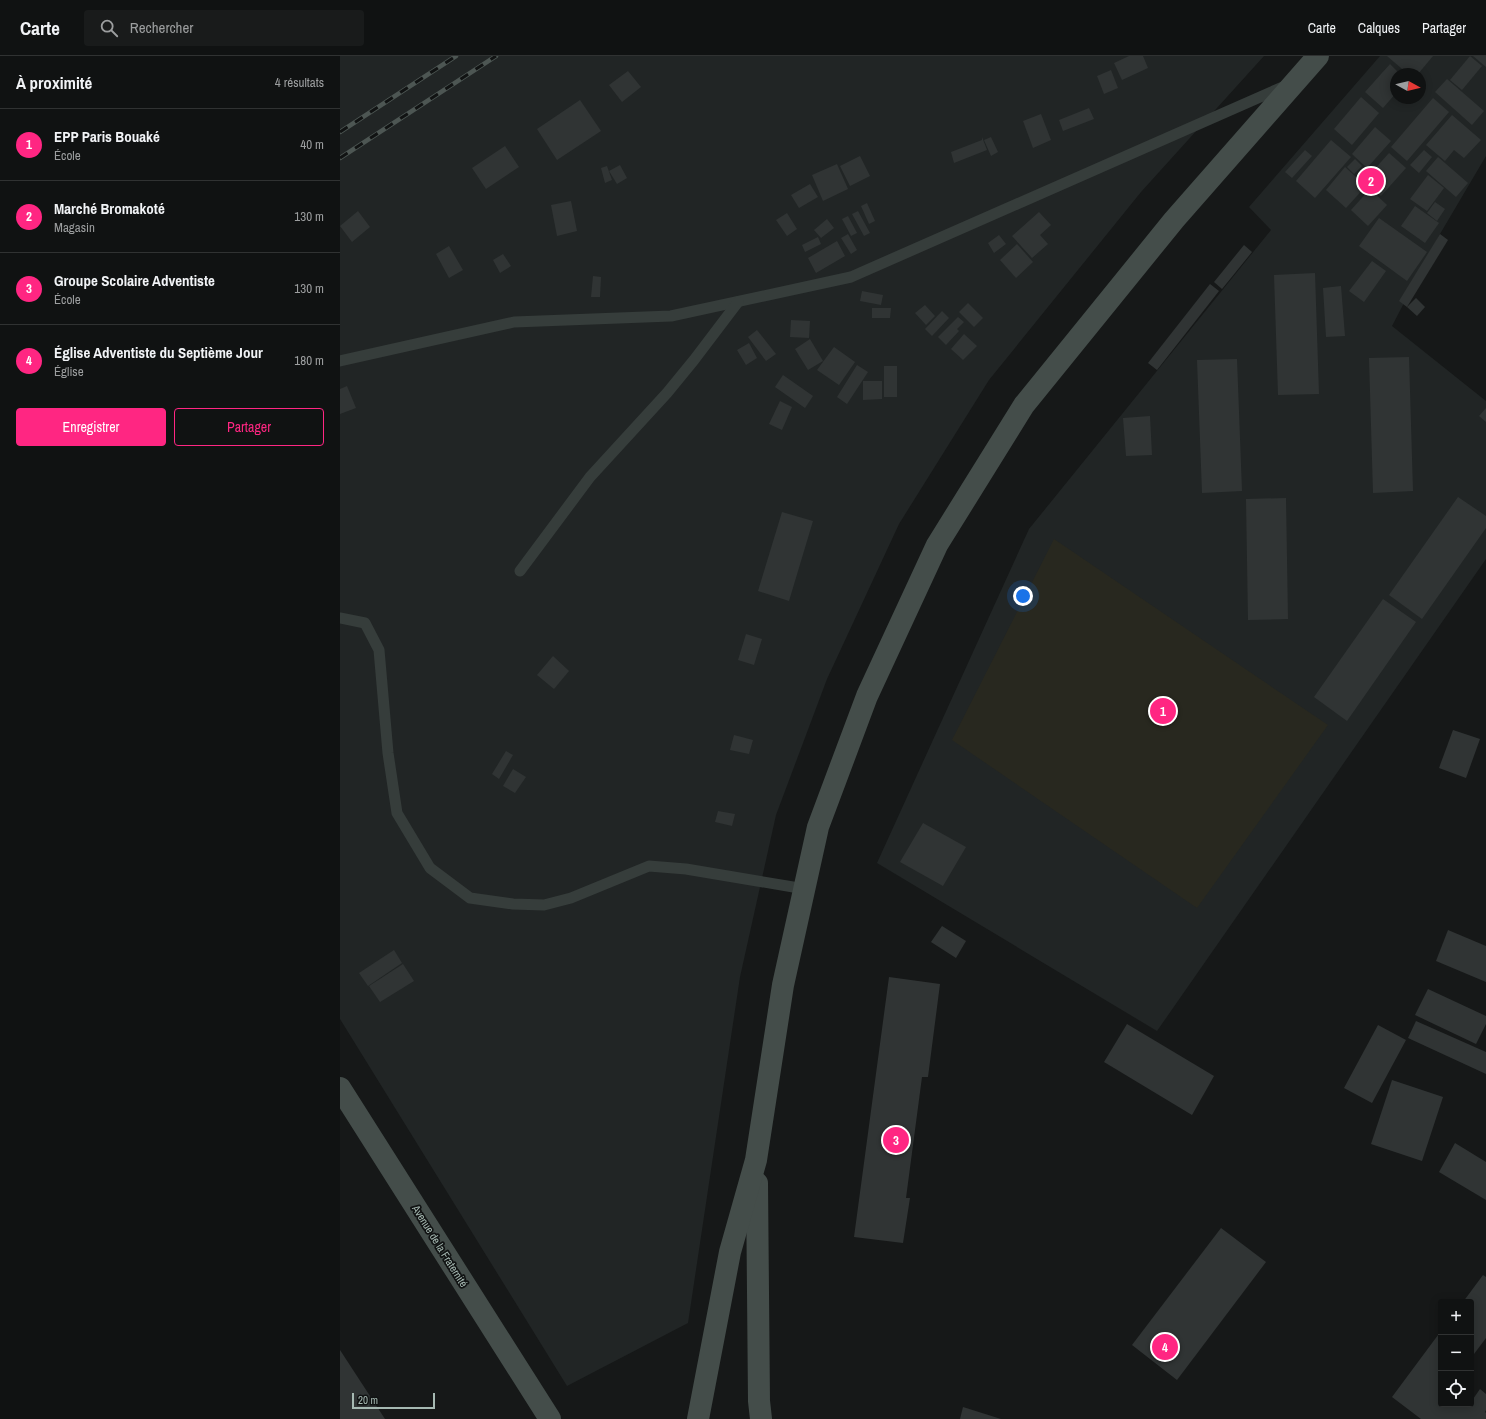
<!DOCTYPE html>
<html lang="fr">
<head>
<meta charset="utf-8">
<style>
  :root { --surface:#101212; --page:#191b1b; --text:#f1f3f6; --muted:#9c9e9f; --line:#303232; --accent:#ff2682 }
  body { margin:0; font-family:"Archivo Narrow",sans-serif; background:var(--page); color:var(--text) }
  .controls { position:absolute; right:12px; bottom:12px; display:grid; overflow:hidden; border-radius:4px; box-shadow:0 2px 10px #0003 }
  .controls button { width:36px; height:36px; display:grid; place-items:center; padding:0; border:0; border-bottom:1px solid var(--line); background:var(--surface); color:var(--text); font:20px sans-serif }
  .compass { position:absolute; left:1050px; top:12px; width:36px; height:36px; border-radius:50%; background:var(--surface); box-shadow:0 2px 10px #0003; rotate:98deg }
  .scale { position:absolute; left:12px; bottom:10px; width:83px; box-sizing:border-box; padding-left:4px; border:2px solid #a6b9b2; border-top:0; font-size:11px; line-height:14px; white-space:nowrap; color:#a6b9b2; -webkit-text-stroke:3px #111313; paint-order:stroke }
  .you { position:absolute; left:683px; top:540px; width:14px; height:14px; margin:-10px; border:3px solid #fff; border-radius:50%; background:#1a73e8; box-shadow:0 0 0 6px #1a73e833 }
  .badge { display:grid; place-items:center; width:26px; height:26px; border-radius:50%; background:var(--accent); color:#fff; font-size:13px; font-weight:700 }
  .pin { position:absolute; translate:-50% -50%; border:2px solid #fff; box-shadow:0 1px 4px #0006 }
  .list { margin:0; padding:0; list-style:none }
  h2 { display:flex; justify-content:space-between; align-items:center; height:52px; margin:0; padding:0 16px; font-size:17px }
  h2 small { font-size:13px; font-weight:400; color:var(--muted) }
  .list li { display:grid; grid-template-columns:26px 1fr auto; gap:12px; align-items:center; box-sizing:border-box; height:72px; padding:0 16px; border-top:1px solid var(--line) }
  .list b { display:block; font-size:15px; white-space:nowrap }
  .list p { margin:0; font-size:13px; white-space:nowrap; color:var(--muted) }
  .list em { font-size:13px; font-style:normal; color:var(--muted) }
  .actions { display:flex; gap:8px; padding:12px 16px }
  .actions a { flex:1; padding:9px 0; border:1px solid var(--accent); border-radius:4px; text-align:center; font-size:14px; color:var(--accent) }
  .actions .main { background:var(--accent); color:#fff }
  .icon { flex:none; width:22px; height:22px; fill:none; stroke:currentColor; stroke-width:2; stroke-linecap:round; stroke-linejoin:round }
  .map { position:relative; flex:none; width:1146px; height:1363px; overflow:hidden }
  header { display:flex; align-items:center; gap:24px; box-sizing:border-box; height:56px; padding:0 20px; background:var(--surface); border-bottom:1px solid var(--line) }
  header strong { font-size:19px }
  nav { display:flex; gap:22px; margin-inline-start:auto; font-size:14px }
  .search { width:280px; height:36px; background:var(--page); display:flex; align-items:center; gap:10px; box-sizing:border-box; padding:0 14px; border-radius:4px; color:var(--muted); font-size:15px }
  main { display:flex }
  aside { flex:1; background:var(--surface) }
  .map>svg:first-child { display:block }
  .built { fill:#212525; fill-rule:evenodd }
  .green { fill:#28281f }
  .building { fill:#303434 }
  .lines { fill:none; stroke-linecap:round; stroke-linejoin:round }
  .lane { stroke:#363d3b; stroke-width:11 }
  .secondary { stroke:#444d4a; stroke-width:22 }
  .rail-casing { stroke:#4d5653; stroke-width:4.5 }
  .rail { stroke:#111313; stroke-width:3; stroke-dasharray:9; stroke-linecap:butt }
  .labels { text-anchor:middle; stroke-width:3.5; stroke-linejoin:round; paint-order:stroke }
  .street-label { font-size:11px; fill:#a6b9b2; stroke:#111313 }
</style>
</head>
<body>
<header>
<strong>Carte</strong>
<div class="search"><svg class="icon" aria-label="search" viewBox="0 0 24 24"><circle cx="10" cy="10" r="6"/><path d="M15 15l6 6"/></svg>Rechercher</div>
<nav><a>Carte</a><a>Calques</a><a>Partager</a></nav>
</header>
<main>
<aside>
<h2>À proximité<small>4 résultats</small></h2>
<ul class="list">
<li><span class="badge">1</span><div><b>EPP Paris Bouaké</b><p>École</p></div><em>40 m</em></li>
<li><span class="badge">2</span><div><b>Marché Bromakoté</b><p>Magasin</p></div><em>130 m</em></li>
<li><span class="badge">3</span><div><b>Groupe Scolaire Adventiste</b><p>École</p></div><em>130 m</em></li>
<li><span class="badge">4</span><div><b>Église Adventiste du Septième Jour</b><p>Église</p></div><em>180 m</em></li>
</ul>
<div class="actions"><a class="main">Enregistrer</a><a>Partager</a></div>
</aside>
<div class="map">
<svg width="1146" height="1363" viewBox="0 0 1146 1363">
  <rect width="100%" height="100%" fill="#161818"/>
  <g class="built">
    <path d="M0,0H924L801,136L649,324L559,468L487,623L436,759L400,921L348,1267L227,1330L0,963Z"/>
    <path d="M1040,0H1146V100L1100,178L1052,270L1146,345V503L817,975L537,807L689,473L931,174L909,151ZM1056,18H1080V42H1056Z"/>
  </g>
  <path class="green" d="M714,483L988,669L857,852L612,684Z"/>
  <g class="building">
    <path d="M789,0H803L808,12L782,24L774,7Z"/>
    <path d="M1047,0H1093L1078,18H1068Z"/>
    <path d="M1130,0L1142,10L1122,34L1110,24Z"/>
    <path d="M1133,0H1146V11Z"/>
    <path d="M1050,8L1060,18H1056V37L1043,52L1025,36Z"/>
    <path d="M771,14L778,32L764,38L757,20Z"/>
    <path d="M288,15L301,31L282,46L269,29Z"/>
    <path d="M1107,23L1144,55L1132,69L1095,36Z"/>
    <path d="M1021,41L1039,57L1012,89L994,73Z"/>
    <path d="M1093,42L1109,56L1067,105L1051,91Z"/>
    <path d="M240,44L261,75L217,104L197,73Z"/>
    <path d="M749,52L754,63L723,75L719,64Z"/>
    <path d="M701,58L711,84L693,92L683,65Z"/>
    <path d="M1112,59L1141,84L1124,102L1114,94L1105,105L1086,89Z"/>
    <path d="M1035,71L1051,85L1027,112L1012,98Z"/>
    <path d="M642,81L647,94L614,107L611,96L642,84Z"/>
    <path d="M651,81L658,96L651,100L644,84Z"/>
    <path d="M991,84L1011,101L975,142L956,125Z"/>
    <path d="M165,90L179,111L146,133L132,112Z"/>
    <path d="M965,94L972,100L952,122L945,116Z"/>
    <path d="M1084,94L1092,101L1079,117L1070,109Z"/>
    <path d="M1049,97L1066,112L1041,140L1024,125Z"/>
    <path d="M520,100L530,120L510,130L500,110Z"/>
    <path d="M1098,101L1128,127L1116,141L1086,115Z"/>
    <path d="M1015,103L1022,110L1014,118L1007,111Z"/>
    <path d="M497,108L508,133L483,145L472,119Z"/>
    <path d="M280,109L287,122L277,128L269,115Z"/>
    <path d="M267,110L272,124L265,127L261,112Z"/>
    <path d="M1005,111L1026,130L1006,152L986,134Z"/>
    <path d="M1088,119L1104,132L1087,155L1070,143Z"/>
    <path d="M470,128L478,141L459,152L451,139Z"/>
    <path d="M1030,133L1047,149L1028,170L1011,154Z"/>
    <path d="M231,145L237,175L217,180L211,149Z"/>
    <path d="M1095,146L1105,153L1097,165L1087,157Z"/>
    <path d="M527,147L535,165L529,168L521,150Z"/>
    <path d="M1075,150L1099,167L1085,187L1061,170Z"/>
    <path d="M18,155L30,171L12,186L0,170Z"/>
    <path d="M518,155L530,177L524,180L512,158Z"/>
    <path d="M699,156L711,169L700,179L708,188L692,202L672,180Z"/>
    <path d="M447,157L457,173L447,180L436,164Z"/>
    <path d="M508,160L517,177L511,180L502,163Z"/>
    <path d="M1039,162L1087,196L1067,225L1019,190Z"/>
    <path d="M487,163L494,172L481,182L474,174Z"/>
    <path d="M508,178L517,194L511,198L501,182Z"/>
    <path d="M1100,178L1108,184L1067,251L1059,245Z"/>
    <path d="M659,179L666,188L654,197L648,187Z"/>
    <path d="M478,181L481,188L465,196L462,189Z"/>
    <path d="M497,185L505,200L476,217L468,202Z"/>
    <path d="M677,188L693,206L676,222L660,204Z"/>
    <path d="M904,189L912,196L882,233L874,226Z"/>
    <path d="M109,190L123,214L109,222L96,198Z"/>
    <path d="M163,198L171,210L160,217L153,204Z"/>
    <path d="M1032,205L1046,215L1024,246L1009,235Z"/>
    <path d="M975,217L979,338L938,339L934,219Z"/>
    <path d="M253,220L261,221L260,241H251Z"/>
    <path d="M870,228L879,235L817,314L808,307Z"/>
    <path d="M1001,230L1005,280L986,281L983,232Z"/>
    <path d="M522,235L543,239L541,249L520,245Z"/>
    <path d="M1076,242L1085,251L1077,260L1067,251Z"/>
    <path d="M628,247L643,262L634,271L619,256Z"/>
    <path d="M585,249L595,260L586,269L575,257Z"/>
    <path d="M532,252H551L550,262H532Z"/>
    <path d="M602,255L609,262L592,280L585,273Z"/>
    <path d="M618,261L624,266L617,273L619,275L606,289L598,281Z"/>
    <path d="M451,264L470,265L469,282L450,281Z"/>
    <path d="M417,274L436,298L426,305L408,281Z"/>
    <path d="M624,278L637,290L623,304L611,293Z"/>
    <path d="M470,283L483,305L468,314L455,293Z"/>
    <path d="M409,287L417,302L406,309L397,294Z"/>
    <path d="M494,291L515,306L499,329L477,314Z"/>
    <path d="M1069,301L1073,435L1033,437L1029,302Z"/>
    <path d="M897,303L902,435L862,437L857,304Z"/>
    <path d="M517,309L528,316L507,348L497,341Z"/>
    <rect x="544" y="310" width="13" height="31"/>
    <path d="M443,319L473,340L465,352L435,331Z"/>
    <path d="M523,325H542V343L523,344Z"/>
    <path d="M7,330L16,352L0,358V333Z"/>
    <path d="M440,345L452,351L442,374L429,368Z"/>
    <path d="M1146,352V366L1139,360Z"/>
    <path d="M810,360L812,399L786,400L783,362Z"/>
    <path d="M1118,441L1146,460V472L1082,563L1049,539Z"/>
    <path d="M946,442L948,563L908,564L906,443Z"/>
    <path d="M442,456L473,465L449,545L418,535Z"/>
    <path d="M1043,543L1076,566L1007,665L974,641Z"/>
    <path d="M406,578L422,583L414,609L398,604Z"/>
    <path d="M213,600L229,615L214,633L197,619Z"/>
    <path d="M1113,674L1140,683L1126,722L1099,712Z"/>
    <path d="M394,679L413,684L409,698L390,694Z"/>
    <path d="M166,695L173,699L159,723L152,718Z"/>
    <path d="M173,713L186,721L175,737L163,730Z"/>
    <path d="M378,755L395,758L392,770L375,766Z"/>
    <path d="M583,767L626,791L603,830L560,806Z"/>
    <path d="M602,870L626,885L616,902L591,886Z"/>
    <path d="M1108,874L1146,890V926L1096,905Z"/>
    <path d="M54,894L62,907L28,930L19,917Z"/>
    <path d="M63,908L74,925L40,946L29,930Z"/>
    <path d="M549,921L600,928L588,1021H582L566,1142H570L563,1187L514,1181Z"/>
    <path d="M1088,933L1146,960V968L1136,988L1075,959Z"/>
    <path d="M1076,965L1146,996V1018L1068,982Z"/>
    <path d="M787,968L874,1020L852,1059L764,1006Z"/>
    <path d="M1038,969L1066,984L1032,1047L1004,1032Z"/>
    <path d="M1052,1024L1103,1041L1082,1105L1031,1088Z"/>
    <path d="M1115,1087L1146,1106V1144L1099,1116Z"/>
    <path d="M881,1172L926,1206L837,1324L792,1289Z"/>
    <path d="M1143,1219L1146,1221V1282L1131,1302V1246H1123Z"/>
    <path d="M1101,1275V1348H1131V1346L1140,1333L1146,1338V1354L1145,1356L1146,1357V1363H1081L1052,1341Z"/>
    <path d="M0,1294L45,1363H0Z"/>
    <path d="M623,1351L661,1363H620Z"/>
  </g>
  <g class="lines">
    <g class="lane">
      <path d="M0,305L174,266L331,260L511,221L945,30"/>
      <path d="M180,515L250,421L327,337L354,304L398,246"/>
      <path d="M0,562L25,567L39,594L48,697L57,757L90,812L130,842L173,848L204,849L231,842L309,810L346,813L465,833"/>
    </g>
    <g class="secondary">
      <path d="M0,1032L210,1363"/>
      <path d="M417,1127L419,1345L421,1363"/>
      <path d="M358,1363L390,1196L416,1104L443,929L478,771L527,640L597,489L684,349L834,164L978,0"/>
    </g>
    <defs>
      <g id="rail">
        <path d="M0,76L116,0"/>
        <path d="M0,102L156,0"/>
      </g>
    </defs>
    <use href="#rail" class="rail-casing"/>
    <use href="#rail" class="rail"/>
  </g>
  <g class="labels">
    <g class="street-label">
      <text transform="translate(100 1190) rotate(58)" y="4">Avenue de la Fraternité</text>
    </g>
  </g>
</svg>
<div class="controls">
<button>+</button>
<button>−</button>
<button><svg class="icon" aria-label="locate" viewBox="0 0 24 24"><circle cx="12" cy="12" r="6"/><path d="M12 2v4M12 18v4M2 12h4M18 12h4"/></svg></button>
</div>
<svg class="compass" viewBox="-18 -18 36 36"><path d="M0-13l5 13h-10z" fill="#e53935"/><path d="M0 13l5-13h-10z" fill="#9c9e9f"/></svg>
<div class="scale">20 m</div>
<div class="you"></div>
<div class="pin badge" style="left:823px;top:655px">1</div>
<div class="pin badge" style="left:1031px;top:125px">2</div>
<div class="pin badge" style="left:556px;top:1084px">3</div>
<div class="pin badge" style="left:825px;top:1291px">4</div>
</div>
</main>
</body>
</html>
